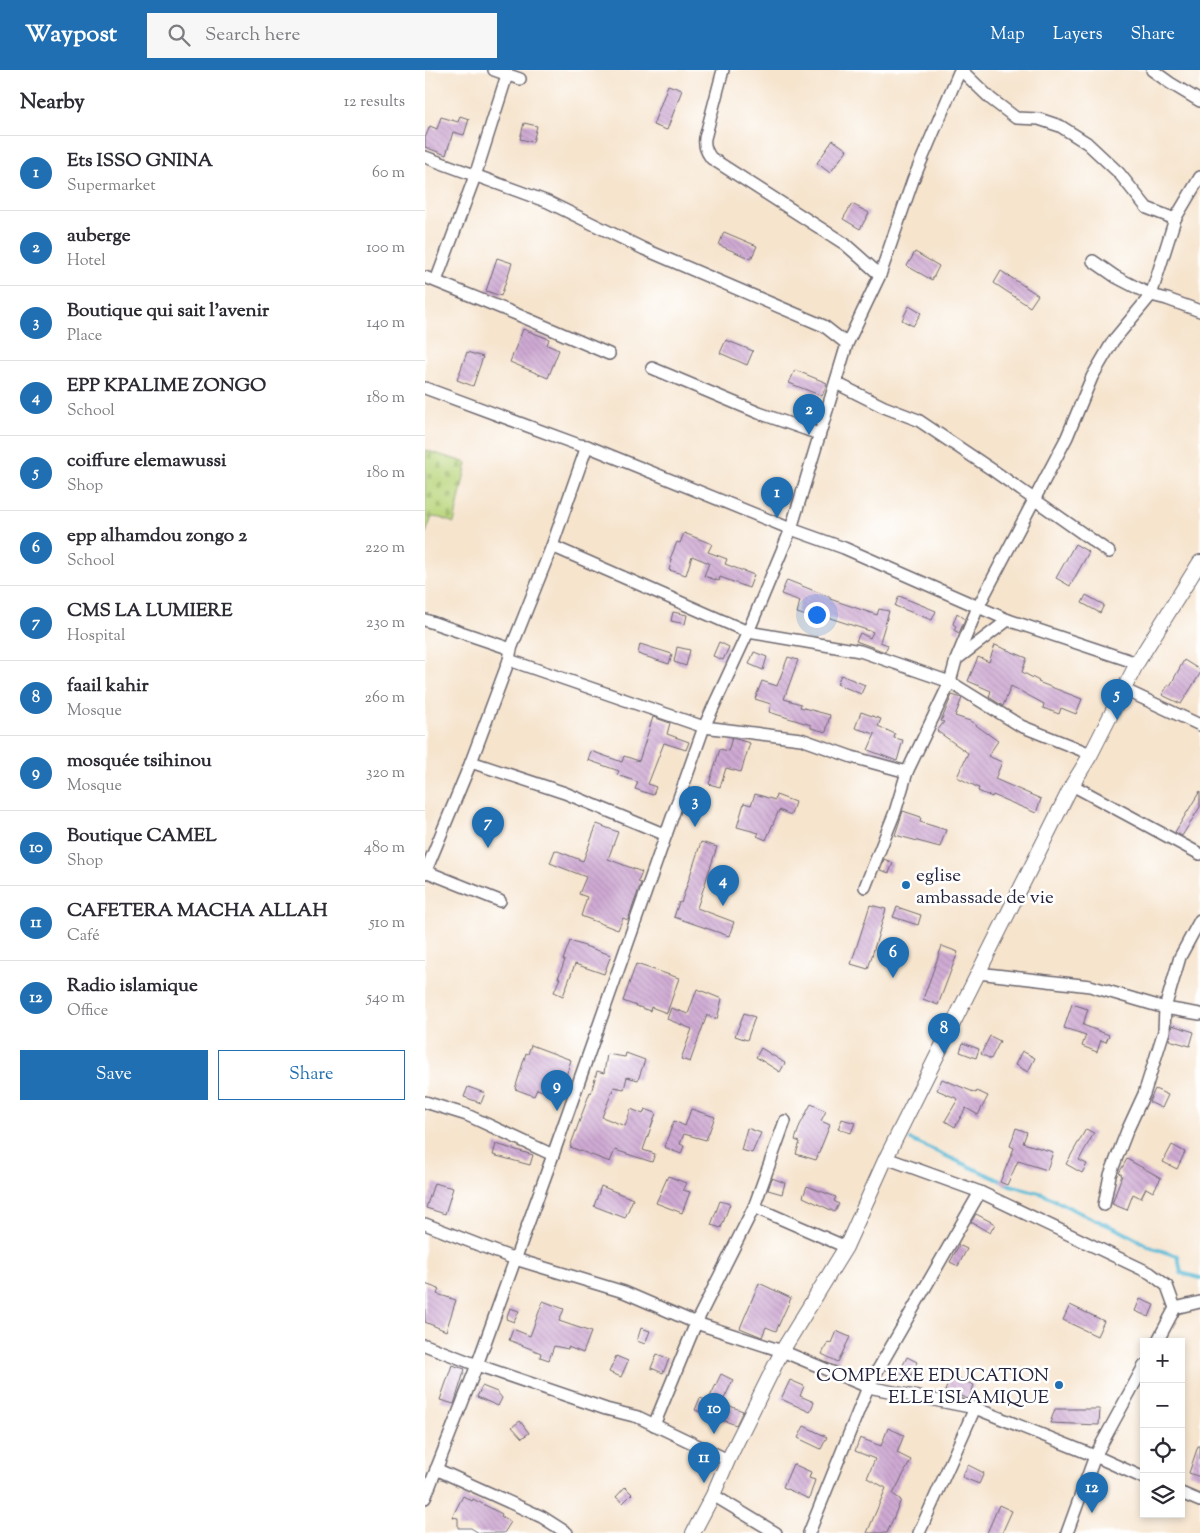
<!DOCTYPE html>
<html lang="en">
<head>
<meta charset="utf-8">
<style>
  :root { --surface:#fff; --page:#f7f7f7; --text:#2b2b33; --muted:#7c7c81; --line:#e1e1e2; --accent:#1f6fb2 }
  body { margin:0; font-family:"Sorts Mill Goudy",serif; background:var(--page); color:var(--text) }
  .controls { position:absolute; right:15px; bottom:15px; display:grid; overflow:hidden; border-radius:0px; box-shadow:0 2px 8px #0003 }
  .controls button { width:45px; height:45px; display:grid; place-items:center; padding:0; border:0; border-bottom:1px solid var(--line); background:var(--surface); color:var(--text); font:25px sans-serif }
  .you { position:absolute; left:391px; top:544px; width:18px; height:18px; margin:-12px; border:4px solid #fff; border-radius:50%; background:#1a73e8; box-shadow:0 0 0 8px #1a73e833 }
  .badge { display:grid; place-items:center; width:32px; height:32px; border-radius:50%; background:var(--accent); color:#fff; font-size:16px; font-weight:700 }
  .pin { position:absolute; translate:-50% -41px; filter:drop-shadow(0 1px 2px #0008) }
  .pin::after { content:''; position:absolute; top:26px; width:18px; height:15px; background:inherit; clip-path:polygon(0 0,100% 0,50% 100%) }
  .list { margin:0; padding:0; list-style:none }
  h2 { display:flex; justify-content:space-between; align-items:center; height:65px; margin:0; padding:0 20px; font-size:21px }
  h2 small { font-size:16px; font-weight:400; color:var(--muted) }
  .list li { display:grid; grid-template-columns:32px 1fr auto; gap:15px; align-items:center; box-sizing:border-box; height:75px; padding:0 20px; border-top:1px solid var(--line) }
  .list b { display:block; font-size:19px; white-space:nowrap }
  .list p { margin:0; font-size:16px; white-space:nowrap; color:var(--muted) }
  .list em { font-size:16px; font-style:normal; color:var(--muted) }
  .actions { display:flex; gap:10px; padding:15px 20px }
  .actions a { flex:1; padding:11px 0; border:1px solid var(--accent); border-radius:0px; text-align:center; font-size:18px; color:var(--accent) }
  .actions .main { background:var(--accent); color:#fff }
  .icon { flex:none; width:28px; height:28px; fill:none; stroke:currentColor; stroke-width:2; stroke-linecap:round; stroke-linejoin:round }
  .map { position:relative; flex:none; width:775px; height:1463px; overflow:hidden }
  header { display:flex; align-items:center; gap:30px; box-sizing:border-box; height:70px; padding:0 25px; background:var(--accent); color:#fff }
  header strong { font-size:24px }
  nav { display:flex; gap:28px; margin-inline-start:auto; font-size:18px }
  .search { width:350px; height:45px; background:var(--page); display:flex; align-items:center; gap:12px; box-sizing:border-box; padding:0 18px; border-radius:0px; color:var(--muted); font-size:19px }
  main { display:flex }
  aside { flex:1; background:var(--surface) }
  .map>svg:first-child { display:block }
  .cemetery { fill:url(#cemetery-stones); stroke:#6e7c5b }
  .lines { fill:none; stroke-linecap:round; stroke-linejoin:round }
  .stream { stroke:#56b8d4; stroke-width:4 }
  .building { fill:url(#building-back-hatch) }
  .minor-casing { stroke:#6c666e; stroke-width:14 }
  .tertiary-casing { stroke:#6c666e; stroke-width:16 }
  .minor { stroke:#fff; stroke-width:11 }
  .tertiary { stroke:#fff; stroke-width:14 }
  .poi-dot { fill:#1f6fb2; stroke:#fff; stroke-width:2 }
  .labels { text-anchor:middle; stroke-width:5; stroke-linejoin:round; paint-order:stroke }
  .poi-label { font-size:19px; fill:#22223b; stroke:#fff; text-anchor:start }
</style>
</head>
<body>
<header>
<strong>Waypost</strong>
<div class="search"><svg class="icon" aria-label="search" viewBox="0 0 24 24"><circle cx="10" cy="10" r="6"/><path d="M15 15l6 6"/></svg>Search here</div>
<nav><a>Map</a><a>Layers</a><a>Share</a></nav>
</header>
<main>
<aside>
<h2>Nearby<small>12 results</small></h2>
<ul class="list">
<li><span class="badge">1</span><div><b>Ets ISSO GNINA</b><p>Supermarket</p></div><em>60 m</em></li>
<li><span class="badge">2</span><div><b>auberge</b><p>Hotel</p></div><em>100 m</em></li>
<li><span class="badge">3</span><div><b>Boutique qui sait l'avenir</b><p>Place</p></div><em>140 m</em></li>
<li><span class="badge">4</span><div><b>EPP KPALIME ZONGO</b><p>School</p></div><em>180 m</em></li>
<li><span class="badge">5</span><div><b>coiffure elemawussi</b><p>Shop</p></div><em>180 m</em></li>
<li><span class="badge">6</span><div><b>epp alhamdou zongo 2</b><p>School</p></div><em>220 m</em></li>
<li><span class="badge">7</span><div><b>CMS LA LUMIERE</b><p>Hospital</p></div><em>230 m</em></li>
<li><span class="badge">8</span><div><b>faail kahir</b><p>Mosque</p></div><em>260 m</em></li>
<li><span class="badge">9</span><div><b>mosquée tsihinou</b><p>Mosque</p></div><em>320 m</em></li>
<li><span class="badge">10</span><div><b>Boutique CAMEL</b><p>Shop</p></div><em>480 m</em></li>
<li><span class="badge">11</span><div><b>CAFETERA MACHA ALLAH</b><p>Café</p></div><em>510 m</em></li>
<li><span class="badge">12</span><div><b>Radio islamique</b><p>Office</p></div><em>540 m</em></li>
</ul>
<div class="actions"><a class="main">Save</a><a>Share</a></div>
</aside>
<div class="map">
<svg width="775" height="1463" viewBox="0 0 775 1463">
  <defs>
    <pattern id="cemetery-stones" width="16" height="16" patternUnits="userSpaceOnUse" patternTransform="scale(1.25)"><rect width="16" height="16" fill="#b9d57b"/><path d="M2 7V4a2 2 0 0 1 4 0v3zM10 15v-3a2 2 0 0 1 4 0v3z" fill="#9fb76b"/></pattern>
    <pattern id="building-back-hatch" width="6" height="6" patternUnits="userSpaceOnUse" patternTransform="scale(1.25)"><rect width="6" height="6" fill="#cfaad3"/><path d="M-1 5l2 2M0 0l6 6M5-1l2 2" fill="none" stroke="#b192b6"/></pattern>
  </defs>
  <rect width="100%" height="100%" fill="#fff"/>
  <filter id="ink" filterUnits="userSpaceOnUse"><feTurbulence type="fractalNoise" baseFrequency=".02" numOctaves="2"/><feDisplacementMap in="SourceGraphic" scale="10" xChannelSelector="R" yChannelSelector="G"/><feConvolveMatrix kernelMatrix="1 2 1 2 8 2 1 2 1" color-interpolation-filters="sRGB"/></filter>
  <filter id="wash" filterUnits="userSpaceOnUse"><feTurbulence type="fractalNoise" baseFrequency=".0096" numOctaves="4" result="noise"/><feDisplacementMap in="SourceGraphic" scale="20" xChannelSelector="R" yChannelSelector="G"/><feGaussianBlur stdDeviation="1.12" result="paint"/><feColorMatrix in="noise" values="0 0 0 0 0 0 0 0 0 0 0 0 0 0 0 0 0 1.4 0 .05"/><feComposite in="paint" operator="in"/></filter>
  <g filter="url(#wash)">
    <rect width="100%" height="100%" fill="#f6e4cd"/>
    <path class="cemetery" d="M0,380L42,393L29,453L16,448L7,447L0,465Z"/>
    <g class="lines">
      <path class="stream" d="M486,1070L585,1115L618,1124L653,1142L698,1162L727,1178L753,1186L756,1203L775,1208"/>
    </g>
    <g id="blocks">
      <g class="building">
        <path d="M243,15L257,20L242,60L228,55Z"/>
        <path d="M35,46L44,49L39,65L28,62L21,85L0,77V68L5,56L12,59L16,47L33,52Z"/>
        <path d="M99,53L112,56L108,72L95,69Z"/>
        <path d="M408,70L422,80L405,103L392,93Z"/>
        <path d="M427,134L444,143L435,159L418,149Z"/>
        <path d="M299,162L332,176L326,189L294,175Z"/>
        <path d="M490,182L514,196L507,210L482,196Z"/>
        <path d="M72,188L87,193L76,226L61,221Z"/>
        <path d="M576,201L613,225L605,237L569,213Z"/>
        <path d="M484,236L496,243L488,256L477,250Z"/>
        <path d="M98,259L124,269L122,275L134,280L123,308L85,292Z"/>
        <path d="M301,270L328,281L322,295L295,283Z"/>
        <path d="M42,282L58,287L48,316L32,310Z"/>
        <path d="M370,300L402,313L397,326L364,313Z"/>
        <path d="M259,463L287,474L283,482L302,489L300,494L329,505L324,518L295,507L294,511L279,506L284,493L267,486L261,505L244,500L247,490L245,489L252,472L255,473Z"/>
        <path d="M650,474L664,482L645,516L631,508Z"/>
        <path d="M362,510L405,527V529L452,545L454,539L464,541L455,572L463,575L460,582L431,571L435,563L445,568L448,562L399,546L397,551L372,543L375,531L356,524Z"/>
        <path d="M661,525L679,535L675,543L657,533Z"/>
        <path d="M474,526L511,541L507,550L470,536Z"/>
        <path d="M248,542L262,545L260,554L246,551Z"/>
        <path d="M532,543L540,549L534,563L529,560L531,556L528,554Z"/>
        <path d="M294,572L304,577L298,590L288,586Z"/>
        <path d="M215,574L247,584L244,594L213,584Z"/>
        <path d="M570,575L602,588L597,602L614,611L613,612L657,629L651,644L636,638L634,644L618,638L619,634L586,616L578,636L564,627L566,621L543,611L553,587L564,592Z"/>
        <path d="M252,577L265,580L261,596L249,592Z"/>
        <path d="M329,582L342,587L338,600L324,594Z"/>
        <path d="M363,587L373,590L359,629L376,634L375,637L405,645L401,662L386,658V655L344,642L346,634L330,629L337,611L352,616Z"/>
        <path d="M759,590L775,600V604L756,634L737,625L743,615L745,616Z"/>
        <path d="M416,605L440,615L436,624L412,614Z"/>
        <path d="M527,625L537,628L530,646L545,651L573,671L563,686L577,692L570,709L616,729L611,743L568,725L567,727L553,721L554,718L532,707L543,683L512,661L519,652L516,651Z"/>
        <path d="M436,642L456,649L453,656L470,664L469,668L478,670L472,691L443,680L450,664L430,658Z"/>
        <path d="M228,647L245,653L242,664L264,672L261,680L239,673L223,714L231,717L228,725L210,719L213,712L192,705L194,701L163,690L166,681L197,692L199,686L214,691Z"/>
        <path d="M307,668L325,673L316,702L301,698L295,717L284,714L295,679L303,681Z"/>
        <path d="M775,721V737L757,766L750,762Z"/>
        <path d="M330,724L350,730L351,725L370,732L366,745L354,740L341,770L332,766L334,763L312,757L319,733L326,735Z"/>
        <path d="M478,741L496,747L495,752L521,760L515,777L470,765Z"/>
        <path d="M172,754L193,762L183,789L217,802L213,812L216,813L203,850L198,848L193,860L156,846L162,827L154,824L161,807L125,793L130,780L158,791Z"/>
        <path d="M276,772L292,777L272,838L309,852L304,866L249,847L254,832L256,833Z"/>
        <path d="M459,789L468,793L464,803L455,800Z"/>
        <path d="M445,835L461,839L443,899L426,894Z"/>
        <path d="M472,837L496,845L493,855L468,847Z"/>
        <path d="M145,871L186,885L179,904L150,894L138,926L129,922L135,908H133L140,890H138Z"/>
        <path d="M517,876L533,882L513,935L498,929Z"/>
        <path d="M211,894L254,908L242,943L226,937L225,941L198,931Z"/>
        <path d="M272,919L297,929L292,949L282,945L265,992L256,989L267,959L242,949L246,938L263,944Z"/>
        <path d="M647,934L663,939L658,955L684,965L681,972L676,970L672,982L657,976L661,965L639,958Z"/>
        <path d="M319,943L330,947L322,970L310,966Z"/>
        <path d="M747,955L769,962L765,976L744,970Z"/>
        <path d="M565,966L575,971L566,989L556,984Z"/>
        <path d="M538,973L554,979L551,988L535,982Z"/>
        <path d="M106,975L146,990L141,1006L136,1005L129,1025L112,1019L109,1026L90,1019L101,983L103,984Z"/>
        <path d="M336,978L360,993L355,1002L331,987Z"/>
        <path d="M597,981L610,988L603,1002L590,995Z"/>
        <path d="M201,983L220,990L213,1010L202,1007L199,1019L189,1017L177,1047L200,1056L206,1039L218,1044L220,1039L231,1043L218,1080L230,1084L227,1092L190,1080L185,1092L145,1077L165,1022L166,1023L172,1001L179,1003L182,984L200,987Z"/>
        <path d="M517,1009L551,1023L552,1021L563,1026L553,1045L541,1038L530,1057L520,1051L533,1029L512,1020Z"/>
        <path d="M43,1017L60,1023L56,1033L39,1027Z"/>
        <path d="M730,1019L743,1025L737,1038L724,1032Z"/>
        <path d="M386,1034L401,1041L396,1051L405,1055L391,1090L371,1084L375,1072L370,1070L375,1055Z"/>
        <path d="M266,1039L290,1047L281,1070L259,1064L255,1074L259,1076L256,1084L239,1077L249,1051L260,1056Z"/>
        <path d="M417,1049L430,1053L426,1063L413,1059Z"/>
        <path d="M322,1058L336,1063L327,1083L316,1080Z"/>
        <path d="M591,1058L602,1062L598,1073L628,1082L622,1100L593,1091L582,1115L575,1112L589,1078L585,1076Z"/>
        <path d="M661,1059L669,1063L654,1090L662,1094L657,1103L641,1094Z"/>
        <path d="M71,1074L108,1085L105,1095L68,1085Z"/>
        <path d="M747,1075L760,1082L752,1099L738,1092Z"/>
        <path d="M702,1089L736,1108L728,1122L721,1118L716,1128L708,1124L702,1140L687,1134L697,1105L694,1103Z"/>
        <path d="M243,1106L261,1113L258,1120L265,1122L257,1143L231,1133Z"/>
        <path d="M347,1108L360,1113L357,1124L343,1120Z"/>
        <path d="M9,1113L28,1118L20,1144L1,1138Z"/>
        <path d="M176,1116L208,1129L200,1148L169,1136Z"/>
        <path d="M382,1116L411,1127L409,1131L414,1134L410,1142L378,1127Z"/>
        <path d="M295,1131L305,1134L296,1158L286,1155Z"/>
        <path d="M551,1144L570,1154L565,1163L546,1152Z"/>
        <path d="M534,1175L542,1179L533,1196L525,1192Z"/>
        <path d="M334,1213L366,1228L351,1261L341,1257L337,1267L315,1258Z"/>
        <path d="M0,1214L14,1219L12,1224L31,1230L21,1261L0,1252Z"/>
        <path d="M715,1229L729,1235L724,1247L710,1241Z"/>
        <path d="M118,1231L139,1239L134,1251L166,1262L158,1283L143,1277V1279L129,1276L124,1290L115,1287L116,1283L84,1270L88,1259L105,1266Z"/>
        <path d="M645,1235L679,1251L672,1266L638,1250Z"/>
        <path d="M85,1238L94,1241L89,1252L81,1249Z"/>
        <path d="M216,1258L225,1261L220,1274L212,1271Z"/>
        <path d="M411,1261L425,1267L413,1292L397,1284L403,1272L406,1273Z"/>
        <path d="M232,1284L244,1289L238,1303L226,1298Z"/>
        <path d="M191,1286L203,1291L196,1307L184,1302Z"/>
        <path d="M482,1287L492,1292L485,1308L474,1303Z"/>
        <path d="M27,1295L40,1299L29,1334L15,1330Z"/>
        <path d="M296,1304L308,1310L297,1333L318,1341L311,1355L270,1340L275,1328L283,1331Z"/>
        <path d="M526,1306L549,1315L544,1329L520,1321Z"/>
        <path d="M365,1310L379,1316L375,1326L389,1332L385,1342L356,1329Z"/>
        <path d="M57,1316L72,1322L77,1328L73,1336L52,1327Z"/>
        <path d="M630,1339H675L674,1355L625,1353Z"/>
        <path d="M95,1351L104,1363L97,1368L87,1357Z"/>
        <path d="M379,1356L402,1367L396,1379L373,1368Z"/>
        <path d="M463,1358L479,1365L472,1383L486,1390L468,1424L476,1430L462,1463H442L461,1418L442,1408L450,1389L430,1381L435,1368L456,1376Z"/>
        <path d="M773,1376H775V1407L764,1403Z"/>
        <path d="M368,1394L386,1402L384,1408L390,1410L384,1429L358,1417Z"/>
        <path d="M543,1395L559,1403L554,1414L537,1407Z"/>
        <path d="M200,1417L207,1424L198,1433L191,1427Z"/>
        <path d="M38,1426L47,1431L48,1429L77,1444L76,1446L86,1452L79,1463H54L46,1458H33V1448L27,1447Z"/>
        <path d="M574,1435L587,1441L577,1463H562Z"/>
      </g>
    </g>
  </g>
  <g filter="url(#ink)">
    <use href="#blocks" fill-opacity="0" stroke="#6c666e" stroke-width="1"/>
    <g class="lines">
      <defs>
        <g id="minor">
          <path d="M69,0L95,9"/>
          <path d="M298,0L280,68C279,76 281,81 286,88L420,174L455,205"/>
          <path d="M536,0L566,29L591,48L614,49L635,56L662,73L694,103L722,138L750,149"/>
          <path d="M727,0L745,13L775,31"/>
          <path d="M0,87L123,132L219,179L399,256L422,274"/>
          <path d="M668,191L691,207L726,225L742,229L775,241"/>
          <path d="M0,207L91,244L184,284"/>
          <path d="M11,211L50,106L82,5"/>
          <path d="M227,298L334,343L394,364"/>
          <path d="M411,313L459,337L493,350L569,401L684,482"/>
          <path d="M0,318L154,375L162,376L366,459L419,478L583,550L712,593"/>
          <path d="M127,476L323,562L435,581L525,612L596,656L666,684"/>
          <path d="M0,550L86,579"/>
          <path d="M532,589L583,550"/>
          <path d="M84,590L279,657L376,669L427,687L482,702"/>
          <path d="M698,619L775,655"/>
          <path d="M46,692L140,723L241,765"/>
          <path d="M647,715L775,784"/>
          <path d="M0,801L75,831"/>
          <path d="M0,803L46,692L84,590L86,579L127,476L162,376"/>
          <path d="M440,817L470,742L482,702L525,612L531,590L553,537L642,367L667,307L688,271L726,225L750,149L775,107"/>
          <path d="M553,903L665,916L740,938L775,944"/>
          <path d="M0,1032L42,1045L128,1085"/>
          <path d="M461,1088L555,1122L725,1203L742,1216L750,1238"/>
          <path d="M679,1135L685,1105L702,1061L719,1024L739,961L740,938L755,887L775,850"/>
          <path d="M329,1137L421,1177"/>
          <path d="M0,1154L90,1189L199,1222L271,1253L357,1281L443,1317L550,1338L670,1386L719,1408"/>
          <path d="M732,1272L750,1238L775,1232"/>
          <path d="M0,1275L52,1295L181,1339L213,1347L303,1390"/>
          <path d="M229,1355L271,1253L329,1137L360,1051"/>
          <path d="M11,1399L117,1447L142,1463"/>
          <path d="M756,1423L775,1431"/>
          <path d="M288,1425L351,1463"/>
          <path d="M0,1428L52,1295L128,1085L279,657L323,562L366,459L422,274L455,205L488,110L535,0"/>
          <path d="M384,1463L443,1317L555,1122"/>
          <path d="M494,1463L550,1338"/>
          <path d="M642,1463L670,1386L719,1296"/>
        </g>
        <path id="tertiary" d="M268,1463L288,1425L303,1390L357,1281L421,1177L461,1088L647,715L666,684L712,593L775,492"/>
      </defs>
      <use href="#minor" class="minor-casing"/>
      <use href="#tertiary" class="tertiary-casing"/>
      <use href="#minor" class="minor"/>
      <use href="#tertiary" class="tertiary"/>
    </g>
  </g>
  <g class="poi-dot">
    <circle cx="481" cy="815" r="5"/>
    <circle cx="634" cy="1315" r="5"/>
  </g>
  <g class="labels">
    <g class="poi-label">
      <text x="491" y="811">eglise<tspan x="491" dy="22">ambassade de vie</tspan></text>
      <text x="624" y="1311" text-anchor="end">COMPLEXE EDUCATION<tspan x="624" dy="22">ELLE ISLAMIQUE</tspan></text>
    </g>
  </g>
</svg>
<div class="controls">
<button>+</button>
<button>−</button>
<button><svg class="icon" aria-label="locate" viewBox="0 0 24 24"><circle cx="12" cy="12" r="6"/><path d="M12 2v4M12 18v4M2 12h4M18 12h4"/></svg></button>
<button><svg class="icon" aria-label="layers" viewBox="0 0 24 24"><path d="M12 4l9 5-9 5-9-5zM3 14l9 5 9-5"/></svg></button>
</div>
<div class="you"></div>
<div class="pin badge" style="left:352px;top:448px">1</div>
<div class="pin badge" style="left:384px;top:365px">2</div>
<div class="pin badge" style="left:270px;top:757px">3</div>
<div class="pin badge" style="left:298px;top:836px">4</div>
<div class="pin badge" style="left:692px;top:650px">5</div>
<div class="pin badge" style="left:468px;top:908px">6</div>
<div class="pin badge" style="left:63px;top:778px">7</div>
<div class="pin badge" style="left:519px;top:984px">8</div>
<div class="pin badge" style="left:132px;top:1041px">9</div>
<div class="pin badge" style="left:289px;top:1364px">10</div>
<div class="pin badge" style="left:279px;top:1413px">11</div>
<div class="pin badge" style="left:667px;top:1443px">12</div>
</div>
</main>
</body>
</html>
